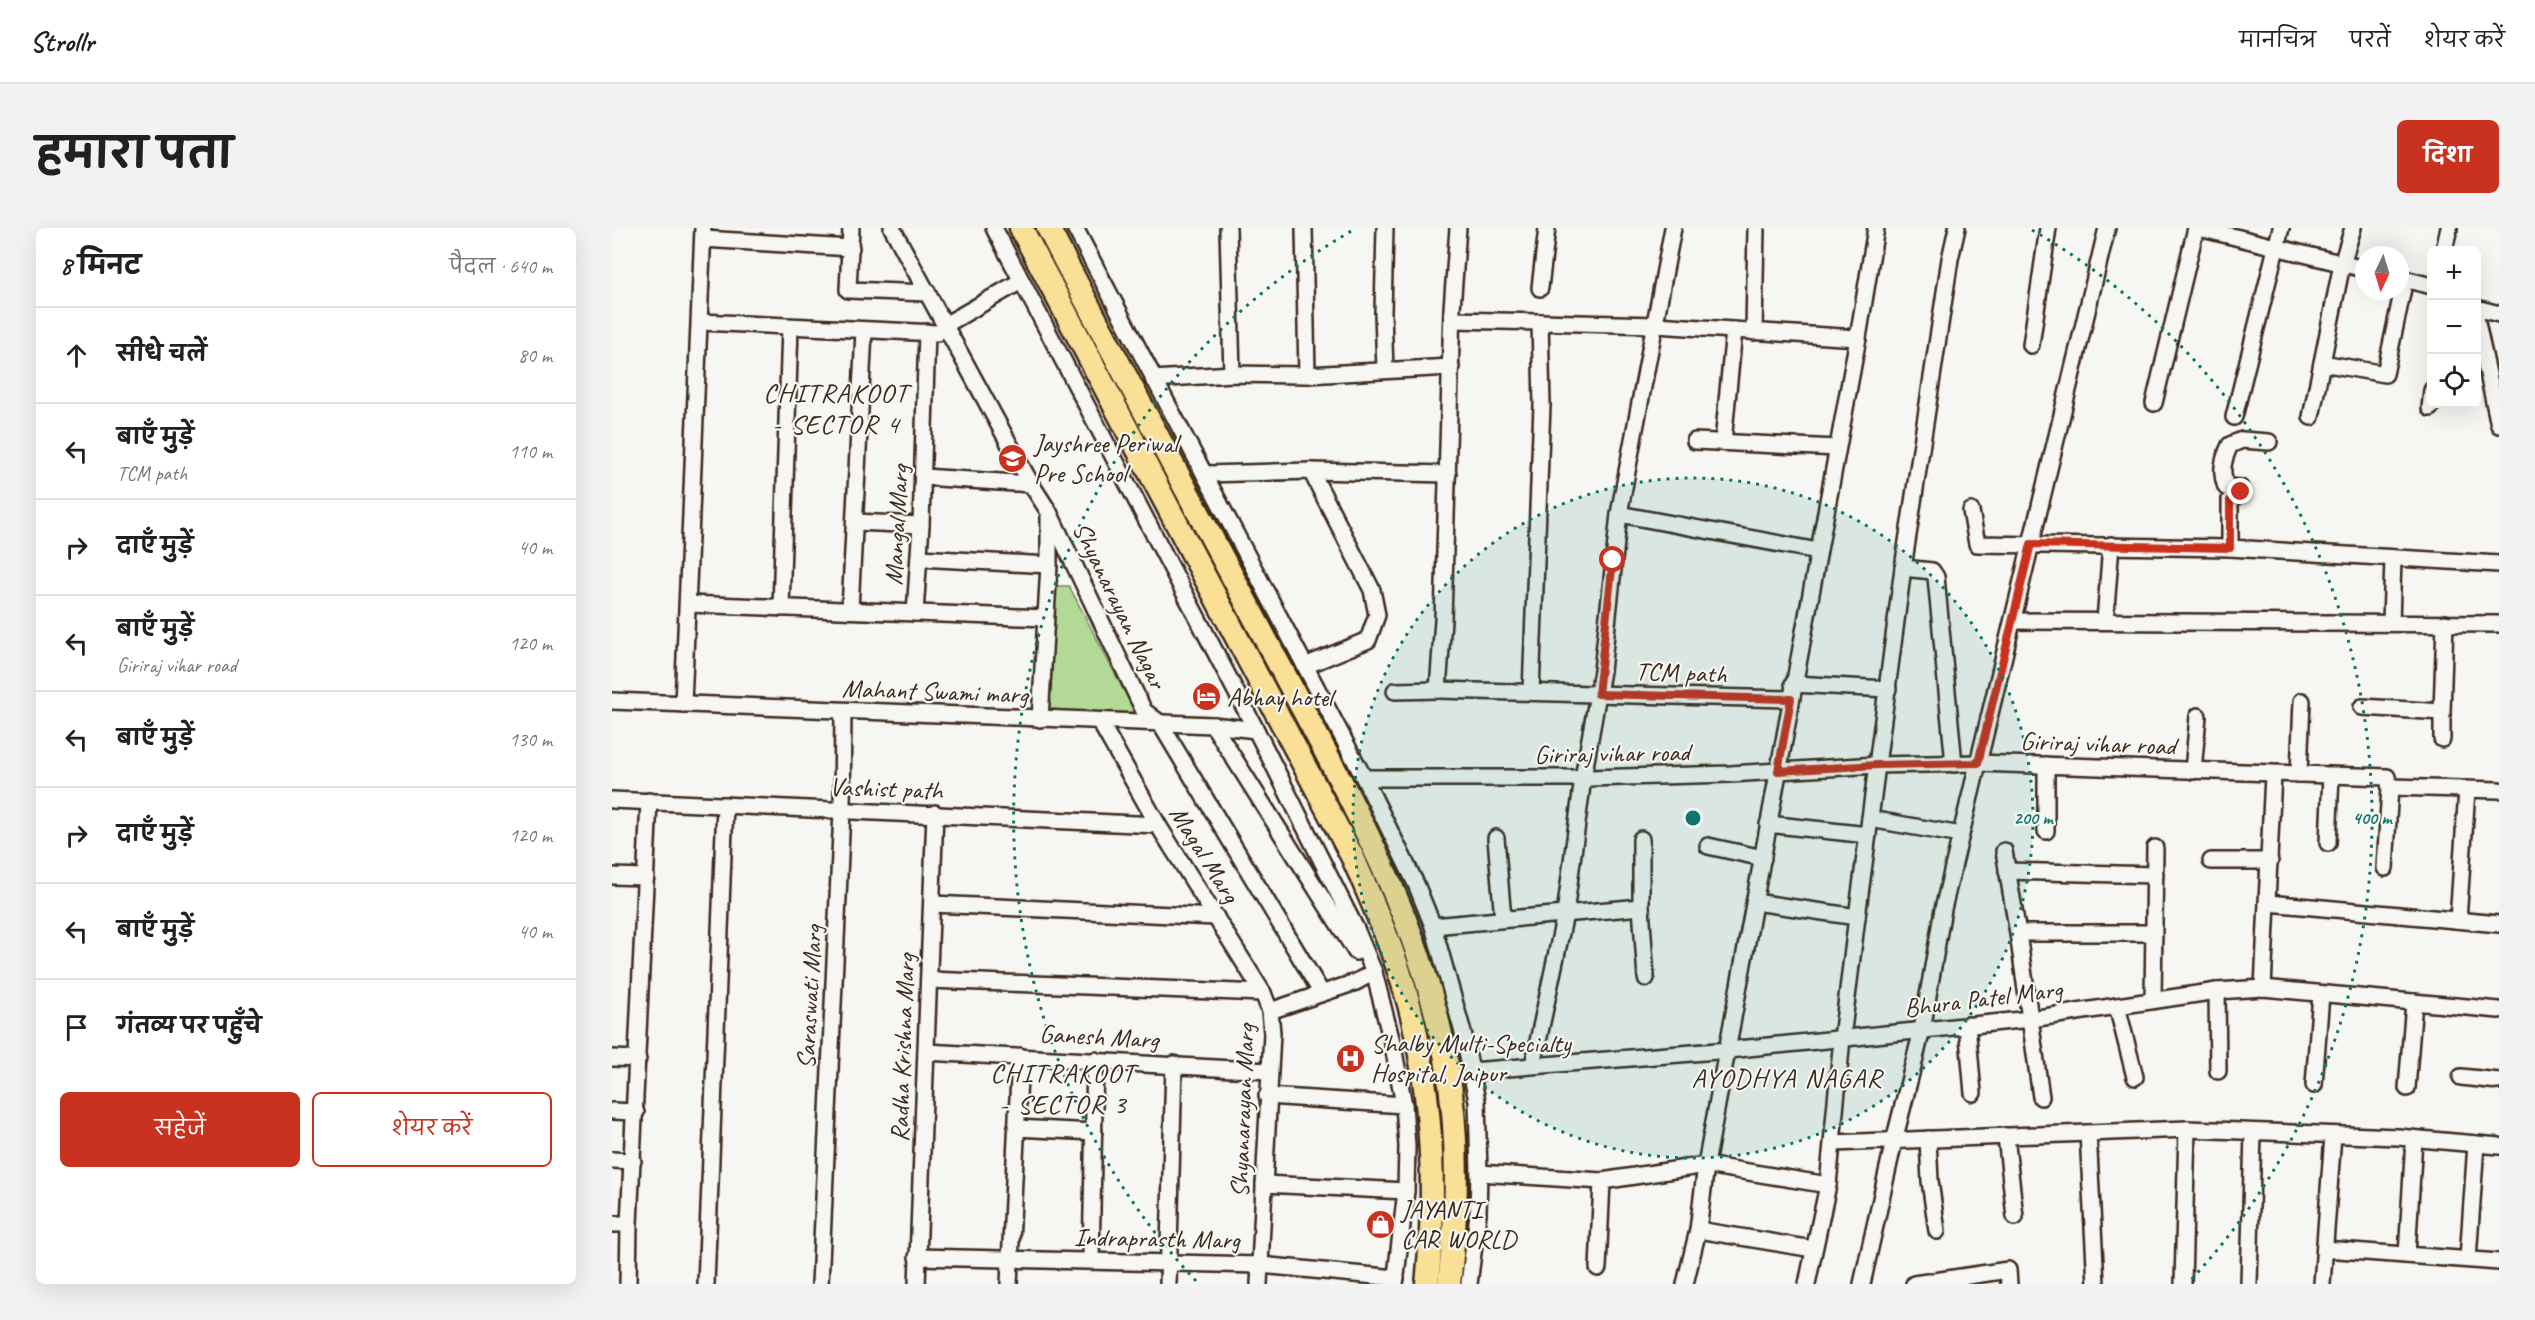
<!DOCTYPE html>
<html lang="hi">
<head>
<meta charset="utf-8">
<style>
  :root { --surface:#fff; --page:#f2f2f2; --text:#202124; --muted:#757577; --line:#e0e0e0; --accent:#c8321e }
  body { margin:0; font-family:Caveat,"Playpen Sans Deva",sans-serif; background:var(--page); color:var(--text) }
  .controls { position:absolute; right:18px; top:18px; display:grid; overflow:hidden; border-radius:9px; box-shadow:0 6px 24px #0002 }
  .controls button { width:54px; height:54px; display:grid; place-items:center; padding:0; border:0; border-bottom:2px solid var(--line); background:var(--surface); color:var(--text); font:30px sans-serif }
  .compass { position:absolute; left:1743px; top:18px; width:54px; height:54px; border-radius:50%; background:var(--surface); box-shadow:0 6px 24px #0002; rotate:184deg }
  .stop { position:absolute; width:18px; height:18px; margin:-14px; border:4px solid #c8321e; border-radius:50%; background:#fff }
  .stop.end { background:#c8321e; border-color:#fff; box-shadow:0 2px 6px #0008 }
  .list { margin:0; padding:0; list-style:none }
  h2 { display:flex; justify-content:space-between; align-items:center; height:78px; margin:0; padding:0 24px; font-size:26px }
  h2 small { font-size:20px; font-weight:400; color:var(--muted) }
  .list li { display:grid; grid-template-columns:39px 1fr auto; gap:18px; align-items:center; box-sizing:border-box; height:96px; padding:0 24px; border-top:2px solid var(--line) }
  .list b { display:block; font-size:22px; white-space:nowrap }
  .list p { margin:0; font-size:20px; white-space:nowrap; color:var(--muted) }
  .list em { font-size:20px; font-style:normal; color:var(--muted) }
  .actions { display:flex; gap:12px; padding:18px 24px }
  .actions a { flex:1; padding:14px 0; border:2px solid var(--accent); border-radius:9px; text-align:center; font-size:21px; color:var(--accent) }
  .actions .main { background:var(--accent); color:#fff }
  .icon { flex:none; width:33px; height:33px; fill:none; stroke:currentColor; stroke-width:2; stroke-linecap:round; stroke-linejoin:round }
  .map { position:relative; flex:none; width:1887px; height:1056px; overflow:hidden; border-radius:9px }
  header { display:flex; align-items:center; gap:36px; box-sizing:border-box; height:84px; padding:0 30px; background:var(--surface); border-bottom:2px solid var(--line) }
  header strong { font-size:28px }
  nav { display:flex; gap:33px; margin-inline-start:auto; font-size:21px }
  .intro { display:flex; align-items:center; justify-content:space-between; box-sizing:border-box; height:144px; padding:0 36px }
  h1 { margin:0; font-size:42px }
  .button { padding:15px 27px; border-radius:9px; background:var(--accent); color:#fff; font-size:21px; font-weight:700 }
  main { display:flex; gap:36px; padding:0 36px }
  aside { flex:1; background:var(--surface); border-radius:9px; box-shadow:0 6px 24px #0002 }
  .map>svg:first-child { display:block }
  .green { fill:#b2da96; stroke:#76825a; stroke-width:1.5 }
  .lines { fill:none; stroke-linecap:round; stroke-linejoin:round }
  .minor-casing { stroke:#3b2a1e; stroke-width:20 }
  .highway-casing { stroke:#3b2a1e; stroke-width:27 }
  .minor { stroke:#f6f6f2; stroke-width:15 }
  .highway { stroke:#fadf96; stroke-width:22 }
  .route { stroke:#c8321e; stroke-width:8 }
  .ring { fill:none; stroke:#0f766e; stroke-width:3; stroke-dasharray:3 6 }
  .labels { text-anchor:middle; stroke-width:4.5; stroke-linejoin:round; paint-order:stroke }
  .poi-label { font-size:26px; fill:#3b2a1e; stroke:#f6f6f2; text-anchor:start }
  .street-label { font-size:26px; fill:#3b2a1e; stroke:#f6f6f2 }
  .neighbourhood-label { font-size:27px; letter-spacing:1.5px; fill:#3b2a1e; stroke:#f6f6f2 }
  .centre { fill:#0f766e; stroke:#f6f6f2; stroke-width:3 }
  .ring-label { font-size:18px; text-anchor:middle; font-weight:bold; fill:#0f766e; stroke:#f6f6f2; stroke-width:4.5; stroke-linejoin:round; paint-order:stroke }
</style>
</head>
<body>
<header>
<strong>Strollr</strong>
<nav><a>मानचित्र</a><a>परतें</a><a>शेयर करें</a></nav>
</header>
<div class="intro"><h1>हमारा पता</h1><a class="button">दिशा</a></div>
<main>
<aside>
<h2>8 मिनट<small>पैदल · 640 m</small></h2>
<ul class="list">
<li><svg class="icon" aria-label="ahead" viewBox="0 0 24 24"><path d="M12 20V5M6 11l6-6 6 6"/></svg><div><b>सीधे चलें</b></div><em>80 m</em></li>
<li><svg class="icon" aria-label="left" viewBox="0 0 24 24"><path d="M17 20v-9H6M10 6l-5 5 5 5"/></svg><div><b>बाएँ मुड़ें</b><p>TCM path</p></div><em>110 m</em></li>
<li><svg class="icon" aria-label="right" viewBox="0 0 24 24"><path d="M7 20v-9h11M14 6l5 5-5 5"/></svg><div><b>दाएँ मुड़ें</b></div><em>40 m</em></li>
<li><svg class="icon" aria-label="left" viewBox="0 0 24 24"><path d="M17 20v-9H6M10 6l-5 5 5 5"/></svg><div><b>बाएँ मुड़ें</b><p>Giriraj vihar road</p></div><em>120 m</em></li>
<li><svg class="icon" aria-label="left" viewBox="0 0 24 24"><path d="M17 20v-9H6M10 6l-5 5 5 5"/></svg><div><b>बाएँ मुड़ें</b></div><em>130 m</em></li>
<li><svg class="icon" aria-label="right" viewBox="0 0 24 24"><path d="M7 20v-9h11M14 6l5 5-5 5"/></svg><div><b>दाएँ मुड़ें</b></div><em>120 m</em></li>
<li><svg class="icon" aria-label="left" viewBox="0 0 24 24"><path d="M17 20v-9H6M10 6l-5 5 5 5"/></svg><div><b>बाएँ मुड़ें</b></div><em>40 m</em></li>
<li><svg class="icon" aria-label="arrive" viewBox="0 0 24 24"><path d="M6 21V4h12l-3 4 3 4H6"/></svg><div><b>गंतव्य पर पहुँचे</b></div></li>
</ul>
<div class="actions"><a class="main">सहेजें</a><a>शेयर करें</a></div>
</aside>
<div class="map">
<svg width="1887" height="1056" viewBox="0 0 1887 1056">
  <rect width="100%" height="100%" fill="#f6f6f2"/>
  <filter id="ink" filterUnits="userSpaceOnUse"><feTurbulence type="fractalNoise" baseFrequency=".0167" numOctaves="2"/><feDisplacementMap in="SourceGraphic" scale="12" xChannelSelector="R" yChannelSelector="G"/><feConvolveMatrix kernelMatrix="1 2 1 2 8 2 1 2 1" color-interpolation-filters="sRGB"/></filter>
  <g filter="url(#ink)">
    <path class="green" d="M444,358H457L523,484L455,487L438,480Z"/>
    <g class="lines">
      <defs>
        <g id="minor">
          <path d="M239,0L236,62L316,65"/>
          <path d="M280,0L419,256L437,284L532,483L548,495L709,764"/>
          <path d="M382,0L644,502L744,701L762,744L781,818L792,877L795,918L794,963L783,1056"/>
          <path d="M463,0L752,550L804,656L821,698L852,808L865,873L867,945L866,986L857,1056"/>
          <path d="M616,0L620,146"/>
          <path d="M692,0L695,147"/>
          <path d="M773,0L771,85L773,142"/>
          <path d="M846,0L840,81L831,392L826,462L1179,471"/>
          <path d="M1587,0L1752,41"/>
          <path d="M91,11L239,20"/>
          <path d="M1832,22L1837,0"/>
          <path d="M1788,50L1820,58"/>
          <path d="M928,60L935,0"/>
          <path d="M1864,80L1887,86"/>
          <path d="M1864,90L1887,197"/>
          <path d="M840,92L928,94"/>
          <path d="M88,94L325,105"/>
          <path d="M333,97L409,53"/>
          <path d="M1142,104L1144,0"/>
          <path d="M1419,117L1436,0"/>
          <path d="M1710,135L1773,146L1793,51"/>
          <path d="M541,151L620,146L695,147L839,139"/>
          <path d="M1542,175L1584,0"/>
          <path d="M1818,180L1820,162"/>
          <path d="M1622,189L1669,0"/>
          <path d="M1699,189L1730,36L1741,0"/>
          <path d="M1083,213L1225,220"/>
          <path d="M1111,214L1122,102"/>
          <path d="M594,246L699,243L836,246"/>
          <path d="M311,249L419,256"/>
          <path d="M1359,283L1365,316L1618,320L1887,336"/>
          <path d="M1007,286L1206,323"/>
          <path d="M243,294L309,297"/>
          <path d="M1618,320V272L1629,264L1628,260L1614,259C1608,243 1611,232 1618,217L1630,212L1657,214"/>
          <path d="M307,330L437,337"/>
          <path d="M1291,340L1320,343L1324,349L1342,536"/>
          <path d="M76,376L433,390"/>
          <path d="M169,380L178,99"/>
          <path d="M238,382L252,103"/>
          <path d="M303,385L309,297L315,104"/>
          <path d="M1401,393L1887,396"/>
          <path d="M1493,393L1499,317"/>
          <path d="M1779,395L1781,330"/>
          <path d="M693,438L756,412L765,387L760,362L699,243"/>
          <path d="M1181,456L1276,461"/>
          <path d="M783,463L826,462"/>
          <path d="M919,464L930,177L928,94L1044,97L1246,110"/>
          <path d="M0,473L601,497L644,502"/>
          <path d="M71,476L91,0"/>
          <path d="M1750,479L1830,484L1833,395"/>
          <path d="M428,491L437,337V288"/>
          <path d="M488,494L546,597L651,765L658,783L660,805L647,1056"/>
          <path d="M601,497L744,724"/>
          <path d="M1830,511V484"/>
          <path d="M1581,543L1586,488"/>
          <path d="M1687,546L1690,473"/>
          <path d="M752,550H976L1118,546L1265,537L1366,535L1775,549L1778,559L1887,562"/>
          <path d="M0,572L546,597"/>
          <path d="M1258,591L1349,607"/>
          <path d="M1156,596L1256,607"/>
          <path d="M1434,603V537"/>
          <path d="M884,610L891,691"/>
          <path d="M1029,611V679L1034,750"/>
          <path d="M1716,615L1719,547"/>
          <path d="M1096,618L1151,630"/>
          <path d="M1392,623L1406,705L1429,869"/>
          <path d="M1599,633H1658"/>
          <path d="M1773,640L1778,559"/>
          <path d="M1395,643L1543,647"/>
          <path d="M0,648L34,649"/>
          <path d="M1143,674L1245,689"/>
          <path d="M1656,675L1887,696"/>
          <path d="M320,676L604,689"/>
          <path d="M1846,692L1855,562"/>
          <path d="M821,698L1029,679"/>
          <path d="M1406,705H1541"/>
          <path d="M317,752L651,765"/>
          <path d="M1651,760L1661,546"/>
          <path d="M1605,763L1606,843"/>
          <path d="M1541,772L1543,620"/>
          <path d="M1505,778L1523,849"/>
          <path d="M658,783L744,754L762,744"/>
          <path d="M1355,797L1361,865"/>
          <path d="M314,824L657,843"/>
          <path d="M0,830L26,831"/>
          <path d="M921,837L953,686L971,550L990,443L1007,286L1061,0"/>
          <path d="M860,843L1117,822L1419,791L1605,763L1651,760L1887,782"/>
          <path d="M1849,849L1887,853"/>
          <path d="M1702,857L1709,766"/>
          <path d="M1795,860L1802,774"/>
          <path d="M655,868L792,877"/>
          <path d="M0,883L24,884"/>
          <path d="M404,900L482,904"/>
          <path d="M1476,905L1484,1056"/>
          <path d="M1394,908L1403,989"/>
          <path d="M1316,911L1318,953L1325,1003"/>
          <path d="M1221,915L1575,901L1786,909L1887,918"/>
          <path d="M0,932L21,933"/>
          <path d="M867,945L990,953L1094,937L1216,957"/>
          <path d="M652,956L794,963"/>
          <path d="M0,996H17"/>
          <path d="M1086,1002L1201,1021"/>
          <path d="M1713,1021L1887,1034"/>
          <path d="M1795,1027L1802,911"/>
          <path d="M305,1029L648,1037L784,1050"/>
          <path d="M1856,1031L1864,916"/>
          <path d="M479,1032L483,832"/>
          <path d="M986,1040L990,953"/>
          <path d="M16,1056L17,996L37,573"/>
          <path d="M94,1056L113,577"/>
          <path d="M208,1056L230,583L231,483"/>
          <path d="M305,1056L323,585"/>
          <path d="M397,1056L408,828"/>
          <path d="M556,1056L562,836"/>
          <path d="M1073,1056L1086,1002L1094,937L1246,110L1264,0"/>
          <path d="M1195,1056L1216,957L1230,810L1245,689L1291,340L1338,31L1345,0"/>
          <path d="M1250,1056L1282,913L1310,802L1331,681L1495,0"/>
          <path d="M1302,1056L1396,1042L1397,1056"/>
          <path d="M1571,1056L1575,901"/>
          <path d="M1637,1056L1641,904"/>
          <path d="M1710,1056L1721,907"/>
        </g>
        <g id="highway">
          <path d="M409,0L741,630C766,686 792,745 804,806C821,889 824,972 815,1056"/>
          <path d="M436,0C513,149 593,296 671,444C736,567 809,693 834,831C847,904 846,983 837,1056"/>
        </g>
      </defs>
      <use href="#minor" class="minor-casing"/>
      <use href="#highway" class="highway-casing"/>
      <use href="#minor" class="minor"/>
      <use href="#highway" class="highway"/>
    </g>
  </g>
  <g class="lines" filter="url(#ink)">
    <path class="route" d="M1001,332L986,466L1179,471L1166,543L1265,537L1366,535L1419,316L1618,320V272L1629,264"/>
  </g>
  <circle cx="1081" cy="590" r="340" fill="#0f766e" fill-opacity=".12"/>
  <g class="ring">
    <circle cx="1081" cy="590" r="340"/>
    <path d="M584 1053A679 679 0 0 1 741 2M1420 2A679 679 0 0 1 1578 1053"/>
  </g>
  <defs>
    <symbol id="school-disc" viewBox="-11 -11 22 22"><circle r="9.5" fill="#c8321e" stroke="#f6f6f2"/><path d="M0-5L7-2L0 1L-7-2ZM-4 1L0 2.5L4 1V4Q0 6-4 4Z" fill="#fff"/></symbol>
    <symbol id="hotel-disc" viewBox="-11 -11 22 22"><circle r="9.5" fill="#c8321e" stroke="#f6f6f2"/><path d="M-6-4.5h1.5V1H6V5H4.5V3h-9V5H-6ZM-4 0a1.8 1.8 0 1 1 3.6 0ZM.5 0V-2.5h3Q6-2.5 6 0Z" fill="#fff"/></symbol>
    <symbol id="hospital-disc" viewBox="-11 -11 22 22"><circle r="9.5" fill="#c8321e" stroke="#f6f6f2"/><path d="M-5-5h3v3.5h4V-5h3V5h-3V1.5h-4V5h-3Z" fill="#fff"/></symbol>
    <symbol id="shop-disc" viewBox="-11 -11 22 22"><circle r="9.5" fill="#c8321e" stroke="#f6f6f2"/><path d="M-5-2.5h2.3a2.7 3.5 0 0 1 5.4 0H5L5.5 6h-11ZM-1.5-2.5h3a1.5 2.3 0 0 0-3 0Z" fill="#fff"/></symbol>
  </defs>
  <g fill-rule="evenodd">
    <use href="#school-disc" x="384" y="214" width="33" height="33"/>
    <use href="#hotel-disc" x="578" y="452" width="33" height="33"/>
    <use href="#hospital-disc" x="722" y="814" width="33" height="33"/>
    <use href="#shop-disc" x="752" y="980" width="33" height="33"/>
  </g>
  <g class="labels">
    <g class="poi-label">
      <text x="422" y="224">Jayshree Periwal<tspan x="422" dy="30">Pre School</tspan></text>
      <text x="615" y="478">Abhay hotel</text>
      <text x="759" y="824">Shalby Multi-Specialty<tspan x="759" dy="30">Hospital, Jaipur</tspan></text>
      <text x="789" y="990">JAYANTI<tspan x="789" dy="30">CAR WORLD</tspan></text>
    </g>
    <g class="street-label">
      <text transform="translate(284 297) rotate(-87)" y="9">Mangal Marg</text>
      <text transform="translate(508 377) rotate(64)" y="9">Shyanarayan Nagar</text>
      <text transform="translate(1069 444) rotate(2)" y="9">TCM path</text>
      <text transform="translate(323 463) rotate(2)" y="9">Mahant Swami marg</text>
      <text transform="translate(1486 515) rotate(2)" y="9">Giriraj vihar road</text>
      <text transform="translate(1000 525) rotate(-1)" y="9">Giriraj vihar road</text>
      <text transform="translate(274 560) rotate(2)" y="9">Vashist path</text>
      <text transform="translate(593 626) rotate(58)" y="9">Magal Marg</text>
      <text transform="translate(197 769) rotate(-87)" y="9">Saraswati Marg</text>
      <text transform="translate(1371 770) rotate(-7)" y="9">Bhura Patel Marg</text>
      <text transform="translate(487 808) rotate(3)" y="9">Ganesh Marg</text>
      <text transform="translate(290 820) rotate(-88)" y="9">Radha Krishna Marg</text>
      <text transform="translate(630 883) rotate(-88)" y="9">Shyanarayan Marg</text>
      <text transform="translate(545 1010) rotate(1)" y="9">Indraprasth Marg</text>
    </g>
    <g class="neighbourhood-label">
      <text x="224" y="174">CHITRAKOOT<tspan x="224" dy="31">- SECTOR 4</tspan></text>
      <text x="451" y="854">CHITRAKOOT<tspan x="451" dy="31">- SECTOR 3</tspan></text>
      <text x="1175" y="859">AYODHYA NAGAR</text>
    </g>
  </g>
  <circle cx="1081" cy="590" r="9" class="centre"/>
  <g class="ring-label">
    <text x="1421" y="596">200 m</text>
    <text x="1760" y="596">400 m</text>
  </g>
</svg>
<div class="controls">
<button>+</button>
<button>−</button>
<button><svg class="icon" aria-label="locate" viewBox="0 0 24 24"><circle cx="12" cy="12" r="6"/><path d="M12 2v4M12 18v4M2 12h4M18 12h4"/></svg></button>
</div>
<svg class="compass" viewBox="-18 -18 36 36"><path d="M0-13l5 13h-10z" fill="#e53935"/><path d="M0 13l5-13h-10z" fill="#757577"/></svg>
<div class="stop" style="left:1001px;top:332px"></div>
<div class="stop end" style="left:1629px;top:264px"></div>
</div>
</main>
</body>
</html>
